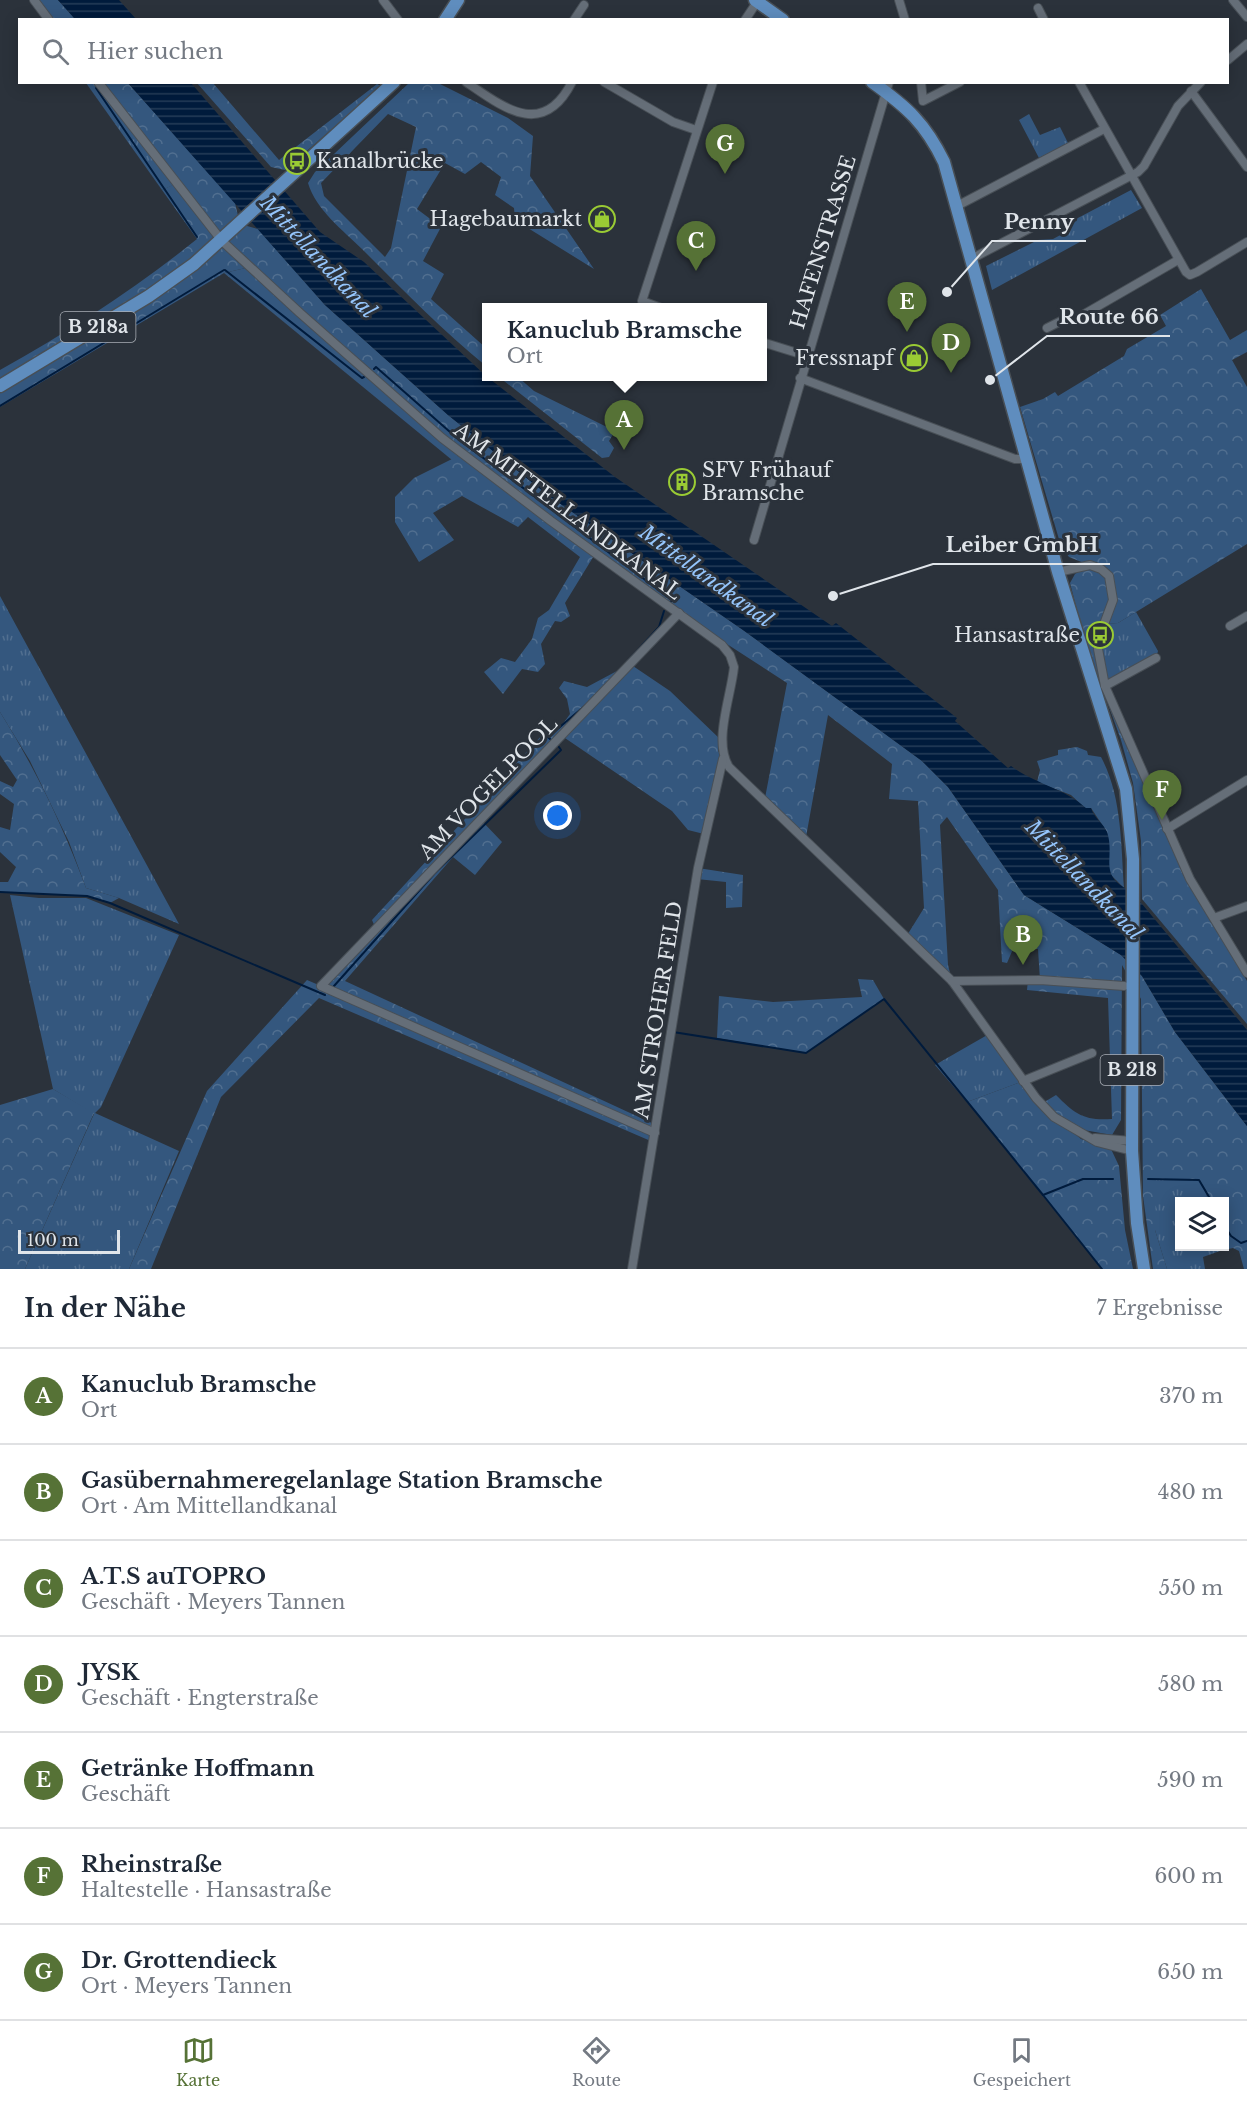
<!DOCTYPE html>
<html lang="de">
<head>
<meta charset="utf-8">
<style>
  :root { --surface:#fff; --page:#f6f6f7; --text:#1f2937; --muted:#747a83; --line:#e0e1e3; --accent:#567236 }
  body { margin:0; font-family:"Libre Baskerville",serif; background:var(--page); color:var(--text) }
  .controls { position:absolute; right:18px; bottom:18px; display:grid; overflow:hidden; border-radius:0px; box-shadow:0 3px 15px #0003 }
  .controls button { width:54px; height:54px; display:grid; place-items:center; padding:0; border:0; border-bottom:2px solid var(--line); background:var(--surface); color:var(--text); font:30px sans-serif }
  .scale { position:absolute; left:18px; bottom:15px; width:102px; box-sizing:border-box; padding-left:6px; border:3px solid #e0e5ea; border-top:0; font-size:16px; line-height:21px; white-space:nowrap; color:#e0e5ea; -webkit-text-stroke:4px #2b323b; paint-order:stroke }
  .you { position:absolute; left:558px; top:816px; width:21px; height:21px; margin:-15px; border:4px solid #fff; border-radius:50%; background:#1a73e8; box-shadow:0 0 0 9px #1a73e833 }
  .badge { display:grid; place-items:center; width:39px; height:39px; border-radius:50%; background:var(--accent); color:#fff; font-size:20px; font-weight:700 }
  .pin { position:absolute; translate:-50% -50px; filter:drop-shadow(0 2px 3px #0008) }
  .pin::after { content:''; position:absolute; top:32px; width:21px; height:18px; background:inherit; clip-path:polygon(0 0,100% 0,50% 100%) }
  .popup { position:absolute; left:482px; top:303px; width:285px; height:78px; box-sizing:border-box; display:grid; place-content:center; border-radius:0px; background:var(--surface); filter:drop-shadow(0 2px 4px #0005); font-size:20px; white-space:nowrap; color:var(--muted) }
  .popup b { font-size:22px; color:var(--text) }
  .popup::after { content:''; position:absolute; left:50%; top:100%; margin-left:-12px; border:12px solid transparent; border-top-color:var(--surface) }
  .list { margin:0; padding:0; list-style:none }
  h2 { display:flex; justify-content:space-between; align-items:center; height:78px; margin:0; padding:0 24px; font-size:26px }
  h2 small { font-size:20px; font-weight:400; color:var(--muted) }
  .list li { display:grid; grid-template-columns:39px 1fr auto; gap:18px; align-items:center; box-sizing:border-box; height:96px; padding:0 24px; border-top:2px solid var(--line) }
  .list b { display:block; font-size:22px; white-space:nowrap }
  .list p { margin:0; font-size:20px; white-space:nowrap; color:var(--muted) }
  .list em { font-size:20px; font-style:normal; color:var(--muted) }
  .icon { flex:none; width:33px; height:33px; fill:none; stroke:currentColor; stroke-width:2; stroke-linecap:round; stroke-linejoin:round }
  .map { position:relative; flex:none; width:1247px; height:1269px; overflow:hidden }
  .search { position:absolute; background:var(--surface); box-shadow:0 3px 15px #0003; left:18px; right:18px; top:18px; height:66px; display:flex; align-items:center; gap:15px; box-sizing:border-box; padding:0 21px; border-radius:0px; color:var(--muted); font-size:22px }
  .sheet { height:750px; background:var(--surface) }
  nav { display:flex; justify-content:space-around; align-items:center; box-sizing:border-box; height:84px; border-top:2px solid var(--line); background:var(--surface); font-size:16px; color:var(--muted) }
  nav a { display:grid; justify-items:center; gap:3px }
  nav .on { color:var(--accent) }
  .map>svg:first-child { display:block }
  .grass { fill:url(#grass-tufts) }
  .forest { fill:url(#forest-crowns); fill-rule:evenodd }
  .water { fill:url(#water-rules) }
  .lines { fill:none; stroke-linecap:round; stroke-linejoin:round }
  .stream { stroke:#001b3c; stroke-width:2 }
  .street-casing { stroke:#484f56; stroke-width:10 }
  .primary-casing { stroke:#484f56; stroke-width:15 }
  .street { stroke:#656e78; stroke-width:8 }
  .primary { stroke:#5f8dbe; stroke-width:12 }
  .labels { text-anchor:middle; stroke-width:6; stroke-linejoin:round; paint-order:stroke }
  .shield { fill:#2b323b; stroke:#aaafb6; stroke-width:1.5 }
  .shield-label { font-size:18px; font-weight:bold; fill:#e0e5ea }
  .poi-label { font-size:20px; fill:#e0e5ea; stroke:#2b323b; text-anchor:end }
  .street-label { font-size:20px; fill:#e0e5ea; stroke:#2b323b }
  .water-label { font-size:21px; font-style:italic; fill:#95c5fb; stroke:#2b323b }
  .leader { fill:none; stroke:#e0e5ea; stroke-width:2 }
  .callout-dot { fill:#e0e5ea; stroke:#2b323b; stroke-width:2 }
  .callout-label { font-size:21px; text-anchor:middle; font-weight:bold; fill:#e0e5ea; stroke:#2b323b; stroke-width:6; stroke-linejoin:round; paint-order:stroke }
</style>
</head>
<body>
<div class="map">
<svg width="1247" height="1269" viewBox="0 0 1247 1269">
  <defs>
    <pattern id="grass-tufts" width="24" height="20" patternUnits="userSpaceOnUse" patternTransform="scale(1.5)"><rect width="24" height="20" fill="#34577e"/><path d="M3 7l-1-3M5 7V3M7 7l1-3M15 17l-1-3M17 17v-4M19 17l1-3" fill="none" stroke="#516f90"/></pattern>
    <pattern id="forest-crowns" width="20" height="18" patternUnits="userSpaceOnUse" patternTransform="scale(1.5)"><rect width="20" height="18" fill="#34577e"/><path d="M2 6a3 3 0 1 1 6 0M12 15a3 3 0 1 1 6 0" fill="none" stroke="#516f90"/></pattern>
    <pattern id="water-rules" width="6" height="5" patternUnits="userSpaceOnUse" patternTransform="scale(1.5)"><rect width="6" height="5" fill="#001b3c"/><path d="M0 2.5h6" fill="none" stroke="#253c58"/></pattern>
  </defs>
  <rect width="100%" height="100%" fill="#2b323b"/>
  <g class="grass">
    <path d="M86,83H98L178,183L162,190Z"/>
    <path d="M1029,114L1040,135L1060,127L1068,143L1039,158L1019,120Z"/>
    <path d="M1131,190L1142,208L992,290L986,266L1038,240L1053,239L1066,232L1076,219Z"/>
    <path d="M250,267L462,454L452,460L224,273Z"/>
    <path d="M0,596L179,924L119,898L86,888L69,842L30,761L0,712Z"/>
    <path d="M1136,612L1158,651L1156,658L1105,686L1098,649L1103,624L1118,623Z"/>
    <path d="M10,895L39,898H86L179,935L101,1107L95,1113L179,1151L129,1269H25L94,1114L53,1089Z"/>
    <path d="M989,1034L1023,1081L967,1102L935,1065Z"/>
    <path d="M1155,1180H1199L1205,1189L1208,1201L1180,1202V1246L1219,1247L1220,1251L1203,1257L1205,1269H1167L1155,1230Z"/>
  </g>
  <g class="forest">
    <path d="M34,0H58L75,19H49Z"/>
    <path d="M98,83H128L235,203L240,224L258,229L325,305L448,415L549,496L743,630L922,761L948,787L1024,895L1121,955L1142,976L1175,1032L1247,1126V1269H1244L1239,1251L1233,1248L1220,1251L1219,1247L1224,1246V1202L1208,1201L1205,1189L1199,1180H1156L1155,1230L1167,1269H1153L1143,1196L1141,999L1122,965L1121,1120L1112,1135L1067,1127L1081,1139L1111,1149L1119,1166L1125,1230L1133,1269H1102L967,1102L1023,1081L1041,1104L1056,1095C1075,1114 1084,1121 1112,1119L1108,998L1027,990L1028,980H1040L1038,949H1013L1007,963L1002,962L998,890L947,817L940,825L948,965L952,981L906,937L924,908L918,801L889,799L892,764L828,715L806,837L765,798L787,683L679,613L595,554L565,603L570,616L561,622L555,621L541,644L545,664L538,672L522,669L503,694L484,672L501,658L515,662L532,639L538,618L549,610L580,557L528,517L518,527L462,496L433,513L454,540L419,562L395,522V497L414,478L462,454L250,267L224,273L0,407V370C70,331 135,289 197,239L162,190L177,183Z"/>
    <path d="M197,83H213L279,160L377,84L381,86L285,170L271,167Z"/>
    <path d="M438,83L508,118L533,136L530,176L594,269L515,220L514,208L495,195L501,177L481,162L465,174L445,163L417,209L441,227L423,261L444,274L431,299L486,348V366C442,330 403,290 363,250C343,230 316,210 308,183L315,172L409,83ZM388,114L416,127L391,248L385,257L324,196L321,183Z"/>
    <path d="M1201,289L1230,340L1247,330V352L1232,360L1247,387V544L1118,623L1103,624L1099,637L1105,686L1211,919L1247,981V1024L1142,899L1141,841L1133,783L1121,740L1084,637L1070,583L1075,574L1089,565L1069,557L1061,546L1020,407L1043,399L1055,392L1058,396L1124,356L1127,349L1166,326L1160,315Z"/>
    <path d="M499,377H518L534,391L615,431L609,441L614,448L609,457L602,458Z"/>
    <path d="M630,664L670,691L720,739L718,751L726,759L704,834L688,830L672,811L562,736L481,820L502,842L475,875L453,857L345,981L656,1125L653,1142L319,998L221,1097L151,1269H129L207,1091L307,980L321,986L376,929L372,920L544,733L560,728L570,714L567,699L559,688L564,681L587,687Z"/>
    <path d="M0,712C35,768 63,826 86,888L119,898L110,903L87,896L0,892V882H8L16,867L0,852V827L10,830L14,804L0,794V781L13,787L17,780L0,755Z"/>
    <path d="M1077,747L1087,751L1088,755L1101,757C1122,796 1121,845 1124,888L1109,873L1107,832L1091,808H1085L1071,795L1037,782L1040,770L1037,761L1058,755V750Z"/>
    <path d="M698,868L743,875L742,907L726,908V882L697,879Z"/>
    <path d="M858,979L873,980L884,999L806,1053L717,1038L719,996L773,1002L862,997Z"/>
    <path d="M53,1089L94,1113L25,1269H0V1105Z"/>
  </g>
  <g class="water">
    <path d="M58,0H119L136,19H75Z"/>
    <path d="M128,83H191L320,232L364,262L486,376L615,477L832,626L836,623L957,718L955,721L1008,768L1011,766C1035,784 1064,788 1086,808H1091C1094,818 1103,823 1107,832C1116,858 1096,875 1132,892L1247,1030V1126L1175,1032L1142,976L1121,955L1024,895L948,787L922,761L743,630L549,496L448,415L325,305Z"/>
  </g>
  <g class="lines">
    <g class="stream">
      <path d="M96,88L197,237"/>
      <path d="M225,270L362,378L364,377"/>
      <path d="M374,369L376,367L458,439L672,600L670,603"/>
      <path d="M0,406L224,270"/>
      <path d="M626,663L659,627L664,611"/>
      <path d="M550,739L548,737L587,704"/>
      <path d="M0,892L87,896L110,903L325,995"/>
      <path d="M334,986L434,874L561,750L559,747"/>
      <path d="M673,1032L806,1053L884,999L1043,1195L1083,1179H1113"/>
      <path d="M1148,1179L1199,1180L1212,1202"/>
      <path d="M1043,1195L1102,1269"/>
      <path d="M1224,1225L1231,1236L1241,1243L1247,1241"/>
    </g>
    <defs>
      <g id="street">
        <path d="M34,0L49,20"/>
        <path d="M383,0L398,20"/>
        <path d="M899,0L905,20"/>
        <path d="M1233,0L1247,17"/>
        <path d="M1038,8L1044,20"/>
        <path d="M574,20L584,5"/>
        <path d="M745,20L757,2"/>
        <path d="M1228,60L1247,44"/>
        <path d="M98,82L222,241L300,313L442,438L551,521L722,645L730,655L734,667C731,697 713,741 729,767L952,981L1036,1098L1054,1117L1097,1142L1132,1151"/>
        <path d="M466,82C504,108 543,139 572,82"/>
        <path d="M604,82L673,122L696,130"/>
        <path d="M921,82L923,101L960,82"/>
        <path d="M1079,82L1186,272L1190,275L1197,272L1247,242"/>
        <path d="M1191,91L1247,167"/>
        <path d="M957,206L1104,129"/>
        <path d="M971,259L1138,172L1144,166L1178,106L1201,82"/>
        <path d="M661,308L642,301L713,82"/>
        <path d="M1047,328L1063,320H1074L1178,260"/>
        <path d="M762,342L807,356"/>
        <path d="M800,378L1015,459H1028"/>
        <path d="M754,540L889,82"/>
        <path d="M1058,572L1090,565L1101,569L1109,576L1113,600L1100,635L1098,649L1105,686L1190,879L1247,973"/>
        <path d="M1230,626L1247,616"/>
        <path d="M1105,686L1156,658"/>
        <path d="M1167,829L1247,780"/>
        <path d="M1214,918L1247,906"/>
        <path d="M952,981L1040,980L1124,986"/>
        <path d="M1023,1081L1092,1053"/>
        <path d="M655,1133L321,986L679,613"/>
        <path d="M1095,1138L1132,1141"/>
        <path d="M632,1269L698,868L723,759"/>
      </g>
      <g id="primary">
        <path d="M755,0L783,20"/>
        <path d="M445,20L458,0"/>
        <path d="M872,82C907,107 925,123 944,162L1058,572L1126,789L1133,859L1132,1151L1137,1223L1144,1269"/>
        <path d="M0,386L149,296L194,264L394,82"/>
      </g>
    </defs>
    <use href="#street" class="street-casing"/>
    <use href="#primary" class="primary-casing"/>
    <use href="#street" class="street"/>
    <use href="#primary" class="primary"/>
  </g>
  <defs>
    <symbol id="bus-ring" viewBox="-11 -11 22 22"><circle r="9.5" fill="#2b323b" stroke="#9acb34" stroke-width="1.5"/><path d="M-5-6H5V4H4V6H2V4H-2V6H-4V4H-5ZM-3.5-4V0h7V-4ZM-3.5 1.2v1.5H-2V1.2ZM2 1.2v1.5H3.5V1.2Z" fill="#9acb34"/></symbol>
    <symbol id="shop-ring" viewBox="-11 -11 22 22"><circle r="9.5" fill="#2b323b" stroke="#9acb34" stroke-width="1.5"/><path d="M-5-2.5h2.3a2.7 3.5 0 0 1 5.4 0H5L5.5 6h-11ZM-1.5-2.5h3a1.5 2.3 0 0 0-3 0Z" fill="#9acb34"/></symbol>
    <symbol id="building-ring" viewBox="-11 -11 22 22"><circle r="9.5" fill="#2b323b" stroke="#9acb34" stroke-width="1.5"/><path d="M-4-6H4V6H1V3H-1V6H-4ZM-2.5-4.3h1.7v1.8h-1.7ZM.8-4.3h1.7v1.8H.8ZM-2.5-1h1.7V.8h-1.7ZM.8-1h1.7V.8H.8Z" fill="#9acb34"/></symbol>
  </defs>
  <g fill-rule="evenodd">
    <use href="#bus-ring" x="282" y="146" width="30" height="30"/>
    <use href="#shop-ring" x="587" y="204" width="30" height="30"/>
    <use href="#shop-ring" x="899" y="343" width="30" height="30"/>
    <use href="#building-ring" x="667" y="467" width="30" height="30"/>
    <use href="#bus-ring" x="1085" y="620" width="30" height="30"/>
  </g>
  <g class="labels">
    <g class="shield">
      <rect x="60.5" y="312" width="75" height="30" rx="4.5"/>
      <rect x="1100.5" y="1055" width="63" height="30" rx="4.5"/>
    </g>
    <g class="shield-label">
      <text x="98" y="333">B 218a</text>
      <text x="1132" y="1076">B 218</text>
    </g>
    <g class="poi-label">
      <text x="316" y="168" text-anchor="start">Kanalbrücke</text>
      <text x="582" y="226">Hagebaumarkt</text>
      <text x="894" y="365">Fressnapf</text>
      <text x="702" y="477" text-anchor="start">SFV Frühauf<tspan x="702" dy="23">Bramsche</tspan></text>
      <text x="1080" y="642">Hansastraße</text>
    </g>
    <g class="street-label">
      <text transform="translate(823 242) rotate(-73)" y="7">HAFENSTRASSE</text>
      <text transform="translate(568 511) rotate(37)" y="7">AM MITTELLANDKANAL</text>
      <text transform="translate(488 788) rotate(-46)" y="7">AM VOGELPOOL</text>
      <text transform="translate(658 1010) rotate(-81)" y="7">AM STROHER FELD</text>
    </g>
    <g class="water-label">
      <text transform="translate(318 257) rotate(47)" y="7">Mittellandkanal</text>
      <text transform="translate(706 576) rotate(36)" y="7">Mittellandkanal</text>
      <text transform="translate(1084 880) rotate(46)" y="7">Mittellandkanal</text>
    </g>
  </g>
  <path class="leader" d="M947 292L992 241H1086M990 380L1047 336H1170M833 596L933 564H1110"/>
  <g class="callout-dot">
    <circle cx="947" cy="292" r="6"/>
    <circle cx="990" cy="380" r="6"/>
    <circle cx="833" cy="596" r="6"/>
  </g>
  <g class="callout-label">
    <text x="1039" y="229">Penny</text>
    <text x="1109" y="324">Route 66</text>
    <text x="1022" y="552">Leiber GmbH</text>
  </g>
</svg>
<div class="controls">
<button><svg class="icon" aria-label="layers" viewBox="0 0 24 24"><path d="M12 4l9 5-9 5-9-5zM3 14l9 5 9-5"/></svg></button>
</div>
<div class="scale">100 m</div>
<div class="you"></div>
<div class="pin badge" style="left:624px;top:450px">A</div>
<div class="popup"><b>Kanuclub Bramsche</b>Ort</div>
<div class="pin badge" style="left:1023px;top:965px">B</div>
<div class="pin badge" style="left:696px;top:271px">C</div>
<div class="pin badge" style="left:951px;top:373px">D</div>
<div class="pin badge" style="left:907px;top:332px">E</div>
<div class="pin badge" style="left:1162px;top:820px">F</div>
<div class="pin badge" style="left:725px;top:174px">G</div>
<div class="search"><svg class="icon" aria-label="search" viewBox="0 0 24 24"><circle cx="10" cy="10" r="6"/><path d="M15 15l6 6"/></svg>Hier suchen</div>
</div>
<section class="sheet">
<h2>In der Nähe<small>7 Ergebnisse</small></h2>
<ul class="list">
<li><span class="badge">A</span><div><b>Kanuclub Bramsche</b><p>Ort</p></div><em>370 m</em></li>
<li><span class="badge">B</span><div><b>Gasübernahmeregelanlage Station Bramsche</b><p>Ort · Am Mittellandkanal</p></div><em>480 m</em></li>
<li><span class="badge">C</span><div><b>A.T.S auTOPRO</b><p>Geschäft · Meyers Tannen</p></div><em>550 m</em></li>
<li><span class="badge">D</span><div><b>JYSK</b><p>Geschäft · Engterstraße</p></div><em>580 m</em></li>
<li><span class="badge">E</span><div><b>Getränke Hoffmann</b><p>Geschäft</p></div><em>590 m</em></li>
<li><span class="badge">F</span><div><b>Rheinstraße</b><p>Haltestelle · Hansastraße</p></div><em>600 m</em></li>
<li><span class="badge">G</span><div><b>Dr. Grottendieck</b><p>Ort · Meyers Tannen</p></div><em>650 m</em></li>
</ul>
</section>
<nav>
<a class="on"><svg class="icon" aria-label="map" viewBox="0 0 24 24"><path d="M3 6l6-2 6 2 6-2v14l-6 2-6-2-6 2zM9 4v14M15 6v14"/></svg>Karte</a>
<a><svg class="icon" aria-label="directions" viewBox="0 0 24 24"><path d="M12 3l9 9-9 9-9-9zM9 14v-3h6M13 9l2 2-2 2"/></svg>Route</a>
<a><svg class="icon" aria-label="saved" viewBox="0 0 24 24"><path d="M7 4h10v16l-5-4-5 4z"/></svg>Gespeichert</a>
</nav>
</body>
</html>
